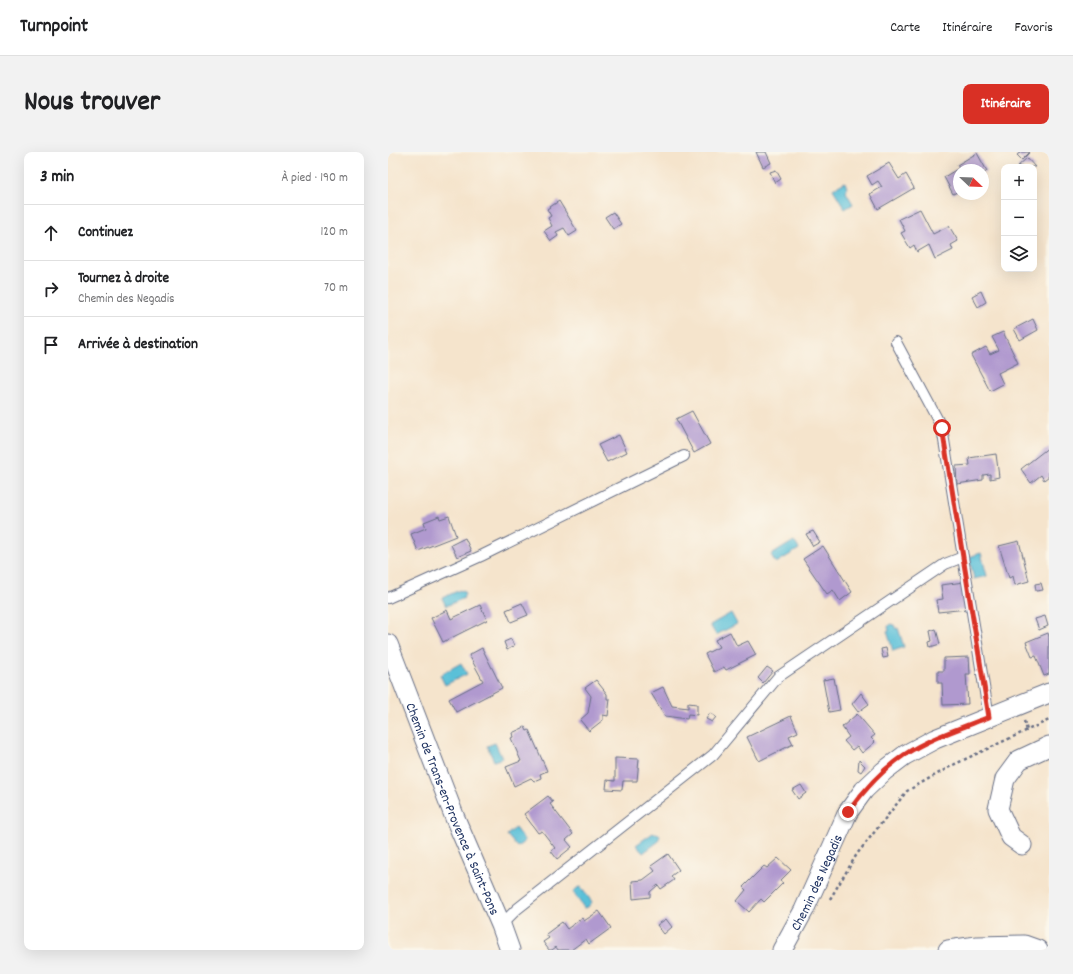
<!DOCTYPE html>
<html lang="fr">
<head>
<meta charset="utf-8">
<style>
  :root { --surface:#fff; --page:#f2f2f2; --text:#202124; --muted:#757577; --line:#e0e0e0; --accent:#d93025 }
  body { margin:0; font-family:Dekko,sans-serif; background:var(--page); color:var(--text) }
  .controls { position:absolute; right:12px; top:12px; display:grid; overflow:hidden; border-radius:8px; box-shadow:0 4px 16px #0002 }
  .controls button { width:36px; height:36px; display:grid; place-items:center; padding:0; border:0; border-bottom:1px solid var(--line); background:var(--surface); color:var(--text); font:20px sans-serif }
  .compass { position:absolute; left:565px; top:12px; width:36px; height:36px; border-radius:50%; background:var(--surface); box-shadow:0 4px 16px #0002; rotate:113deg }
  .stop { position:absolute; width:12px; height:12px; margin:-9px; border:3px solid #d93025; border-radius:50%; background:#fff }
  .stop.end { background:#d93025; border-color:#fff; box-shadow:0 1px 4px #0008 }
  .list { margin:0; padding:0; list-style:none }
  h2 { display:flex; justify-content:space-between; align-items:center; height:52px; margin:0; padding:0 16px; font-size:17px }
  h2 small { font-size:13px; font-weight:400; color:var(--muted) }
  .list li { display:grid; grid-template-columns:26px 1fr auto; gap:12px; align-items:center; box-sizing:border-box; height:56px; padding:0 16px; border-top:1px solid var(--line) }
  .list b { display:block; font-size:15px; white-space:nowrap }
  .list p { margin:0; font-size:13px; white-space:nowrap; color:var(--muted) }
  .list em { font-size:13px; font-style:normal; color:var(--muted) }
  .icon { flex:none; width:22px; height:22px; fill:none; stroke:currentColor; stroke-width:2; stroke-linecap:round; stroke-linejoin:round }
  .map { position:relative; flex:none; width:661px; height:798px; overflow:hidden; border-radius:8px }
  header { display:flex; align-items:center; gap:24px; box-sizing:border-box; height:56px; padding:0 20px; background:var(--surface); border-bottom:1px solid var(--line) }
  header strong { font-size:19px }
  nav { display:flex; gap:22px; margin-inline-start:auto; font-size:14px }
  .intro { display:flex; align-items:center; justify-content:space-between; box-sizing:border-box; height:96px; padding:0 24px }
  h1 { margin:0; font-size:28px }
  .button { padding:10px 18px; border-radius:8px; background:var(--accent); color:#fff; font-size:14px; font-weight:700 }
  main { display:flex; gap:24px; padding:0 24px }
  aside { flex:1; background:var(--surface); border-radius:8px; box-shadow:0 4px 16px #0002 }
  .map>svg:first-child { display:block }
  .water { fill:#5ac0d8; stroke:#3a789b }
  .building { fill:#b099cf }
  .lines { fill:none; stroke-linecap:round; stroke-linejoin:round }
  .service-casing { stroke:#676e84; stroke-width:12 }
  .minor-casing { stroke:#676e84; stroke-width:21 }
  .path { stroke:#676e84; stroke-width:2.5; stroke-dasharray:3 3; stroke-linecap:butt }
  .service { stroke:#fff; stroke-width:10 }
  .minor { stroke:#fff; stroke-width:19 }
  .route { stroke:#d93025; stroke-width:5 }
  .labels { text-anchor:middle; stroke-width:3; stroke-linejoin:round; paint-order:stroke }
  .street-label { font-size:14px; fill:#1b2f5e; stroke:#fbf7ec }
</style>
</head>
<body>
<header>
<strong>Turnpoint</strong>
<nav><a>Carte</a><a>Itinéraire</a><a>Favoris</a></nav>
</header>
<div class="intro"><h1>Nous trouver</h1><a class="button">Itinéraire</a></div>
<main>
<aside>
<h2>3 min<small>À pied · 190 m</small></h2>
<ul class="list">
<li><svg class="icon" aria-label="ahead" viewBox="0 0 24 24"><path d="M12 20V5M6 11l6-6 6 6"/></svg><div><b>Continuez</b></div><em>120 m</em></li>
<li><svg class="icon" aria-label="right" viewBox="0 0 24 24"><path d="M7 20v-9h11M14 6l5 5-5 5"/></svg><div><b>Tournez à droite</b><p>Chemin des Negadis</p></div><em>70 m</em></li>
<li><svg class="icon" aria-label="arrive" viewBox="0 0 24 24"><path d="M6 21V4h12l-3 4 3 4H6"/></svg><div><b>Arrivée à destination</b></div></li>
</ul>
</aside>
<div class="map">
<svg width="661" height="798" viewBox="0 0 661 798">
  <rect width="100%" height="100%" fill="#fbf7ec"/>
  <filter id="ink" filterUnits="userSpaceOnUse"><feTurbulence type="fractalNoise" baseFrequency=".025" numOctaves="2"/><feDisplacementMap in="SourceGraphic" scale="8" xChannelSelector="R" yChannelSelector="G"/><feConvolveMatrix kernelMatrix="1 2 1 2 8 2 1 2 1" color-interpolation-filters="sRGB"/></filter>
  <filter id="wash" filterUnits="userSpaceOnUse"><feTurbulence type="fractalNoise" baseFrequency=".012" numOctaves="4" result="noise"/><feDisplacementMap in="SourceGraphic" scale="16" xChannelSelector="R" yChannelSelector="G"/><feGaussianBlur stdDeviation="0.9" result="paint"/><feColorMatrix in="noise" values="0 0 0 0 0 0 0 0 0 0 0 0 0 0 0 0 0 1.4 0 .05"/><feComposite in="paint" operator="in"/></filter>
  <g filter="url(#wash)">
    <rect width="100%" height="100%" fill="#f5e4cc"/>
    <g class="water">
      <path d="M457,30L459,36L458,40L465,52L457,57L445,37Z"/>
      <path d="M406,389L411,397L388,411L383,403Z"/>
      <path d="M593,401L599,424L586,427L581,405Z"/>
      <path d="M72,438L73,439L75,438L77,443L75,444L76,446L58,454L54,446Z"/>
      <path d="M343,461L349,472L328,483L322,473Z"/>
      <path d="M502,472L506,473L508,477L510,476L516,495L505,499L499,479H501L500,475Z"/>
      <path d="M73,511L79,522L57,533L52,523Z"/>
      <path d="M107,591L114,606L106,609L99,594Z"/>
      <path d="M127,676L137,689L129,695L119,683Z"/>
      <path d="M265,681L266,682L268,681L271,682L272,685L270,687L271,689L255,701L248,693Z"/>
      <path d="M193,735L204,750L200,755L196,756L185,740L189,736Z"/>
    </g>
    <g id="blocks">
      <g class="building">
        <path d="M368,0H378L383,11L375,15Z"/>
        <path d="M633,0H642L634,8L629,3Z"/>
        <path d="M589,1L599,19L595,22V18H571V39L565,42L556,25L571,16L569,13Z"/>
        <path d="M639,6L647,15H629Z"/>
        <path d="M501,11L511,27L518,22L526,36L490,57L482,42L494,35L490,29L484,33L479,24Z"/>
        <path d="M388,18L393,27L387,31L382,20Z"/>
        <path d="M171,49L189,79L181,84L176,76L168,80L170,84L163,89L156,79L164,74L160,66L163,64L159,57Z"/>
        <path d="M532,57L545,82L561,74L570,89L563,93L565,98L547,107L541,93L529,100L526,93L522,96L513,81L517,79L511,67Z"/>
        <path d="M225,60L233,72L225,77L217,65Z"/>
        <path d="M593,139L598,150L590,155L584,144Z"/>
        <path d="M645,167L650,178L632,188L626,177Z"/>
        <path d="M615,180L630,211L610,221L615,232L602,239L583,203L598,195L602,202L611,198L604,185Z"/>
        <path d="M304,259L322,292L306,301L288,267Z"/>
        <path d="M231,283L239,300L219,310L210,293Z"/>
        <path d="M661,295V324L656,328L653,323L643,331L633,317Z"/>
        <path d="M608,302L611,325L602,327V322L595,323V328L569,332L568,314L582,313L581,306Z"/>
        <path d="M51,364L52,367L61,364L68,384L30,399L23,382L38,376L36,370Z"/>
        <path d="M425,379L432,390L425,394L418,382Z"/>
        <path d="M77,386L83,399L69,405L63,393Z"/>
        <path d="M631,389L641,429L627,433L625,424L621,426L611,394Z"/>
        <path d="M435,394L464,440L452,449L445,438L439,442L415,407Z"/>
        <path d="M576,430L579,457L550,460L548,448L555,447L553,433Z"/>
        <path d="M653,431L655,438L648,439L647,432Z"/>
        <path d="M134,451L140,463L123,470L118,458Z"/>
        <path d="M92,453L99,468L55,490L43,466L59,458L63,467Z"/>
        <path d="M657,464L660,474L651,478L647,467Z"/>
        <path d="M548,477L552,492L542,495L541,490L544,489L542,479Z"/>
        <path d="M342,480L349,494L360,489L368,503L338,518L336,515L326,520L317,502L331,495L327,488Z"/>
        <path d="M660,481L661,485V522L656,524L648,504L644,505L638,490Z"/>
        <path d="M123,487L126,494L119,498L116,490Z"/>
        <path d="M94,496L114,536L68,560L61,547L95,529L81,503Z"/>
        <path d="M498,496L500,505L495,506L493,497Z"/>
        <path d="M581,505L582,522H578L580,552L555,553L554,531H550V519H556V506Z"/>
        <path d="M379,515L385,519L375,531L370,526Z"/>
        <path d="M446,526L452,558L441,560L435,528Z"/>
        <path d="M208,528L219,542V547H222L220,564L215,563V568L201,579L192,568L200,561L203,544L197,536Z"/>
        <path d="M275,535L284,554L300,556V551L309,552V563L300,562L299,567L277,564L263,541Z"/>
        <path d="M473,541L481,552L470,560L464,552Z"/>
        <path d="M322,561L328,565L324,570L318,567Z"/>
        <path d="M469,562L487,583L483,586L487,590L474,601L469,594L464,598L456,589L461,585L454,575Z"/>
        <path d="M403,564L410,580L401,584L405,592L371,609L359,585Z"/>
        <path d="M137,575L139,579L141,578L159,619L152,622L153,626L146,629L143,626L126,634L118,615L133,609L123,586L125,585L124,581Z"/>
        <path d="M227,606L251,607L249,629H235L234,638L218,637L219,628L227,629Z"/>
        <path d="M471,608L477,614L473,620L470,618Z"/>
        <path d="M413,633L418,641L410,647L404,638Z"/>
        <path d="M160,644L165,650L162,652L185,682L178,688L184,695L169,707L163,699L167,696L154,679L150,681L136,662Z"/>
        <path d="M280,702L291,718L283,724L286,728L273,737L270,733L262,740V745L245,747L244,729L255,728L267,719L263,714Z"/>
        <path d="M390,706L403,718L392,729L395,731L376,750L373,747L361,760L349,749L358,738L355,735L376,714L379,716Z"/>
        <path d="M211,759L223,776L201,792L198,787L183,798H170L168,795L164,798H161L155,790L161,786L158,782L174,770L179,777L194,766L196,769Z"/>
        <path d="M278,767L284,775L276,782L269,773Z"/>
      </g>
    </g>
  </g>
  <g filter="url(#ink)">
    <use href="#blocks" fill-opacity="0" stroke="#676e84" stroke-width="1"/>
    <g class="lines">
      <defs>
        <g id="service">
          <path d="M508,190L554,276L601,565"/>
          <path d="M0,446L93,404L296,304"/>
          <path d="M113,773L129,757L325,603L390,525L557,412L575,405"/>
        </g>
        <g id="minor">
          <path id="s1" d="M0,492L67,666L113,773L122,798"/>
          <path d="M634,693L623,685L610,657L617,627L631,608L661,594"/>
          <path id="s2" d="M394,798L416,758L460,660L476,638L496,619L517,603L547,587L661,541"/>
          <path d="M560,798L589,794L636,793L650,798"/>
        </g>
      </defs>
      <use href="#service" class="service-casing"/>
      <use href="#minor" class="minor-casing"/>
      <g class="path">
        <path d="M636,569L639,578"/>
        <path d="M442,747L469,702L519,639L567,612L661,568"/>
      </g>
      <use href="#service" class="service"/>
      <use href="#minor" class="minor"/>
    </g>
  </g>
  <g class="lines" filter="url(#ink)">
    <path class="route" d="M460,660C476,638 494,618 516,603C542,586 573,576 601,565L554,276"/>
  </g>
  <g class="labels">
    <g class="street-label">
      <text dy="5" stroke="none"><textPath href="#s1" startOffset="177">Chemin de Trans-en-Provence à Saint-Pons</textPath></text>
      <text dy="5" stroke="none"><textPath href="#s2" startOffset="76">Chemin des Negadis</textPath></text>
    </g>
  </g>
</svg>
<div class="controls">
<button>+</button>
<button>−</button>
<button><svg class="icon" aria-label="layers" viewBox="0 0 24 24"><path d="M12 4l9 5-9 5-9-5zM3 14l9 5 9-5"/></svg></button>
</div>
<svg class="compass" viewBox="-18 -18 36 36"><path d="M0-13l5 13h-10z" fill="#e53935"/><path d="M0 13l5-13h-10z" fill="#757577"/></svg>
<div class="stop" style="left:554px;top:276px"></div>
<div class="stop end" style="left:460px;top:660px"></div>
</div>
</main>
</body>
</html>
